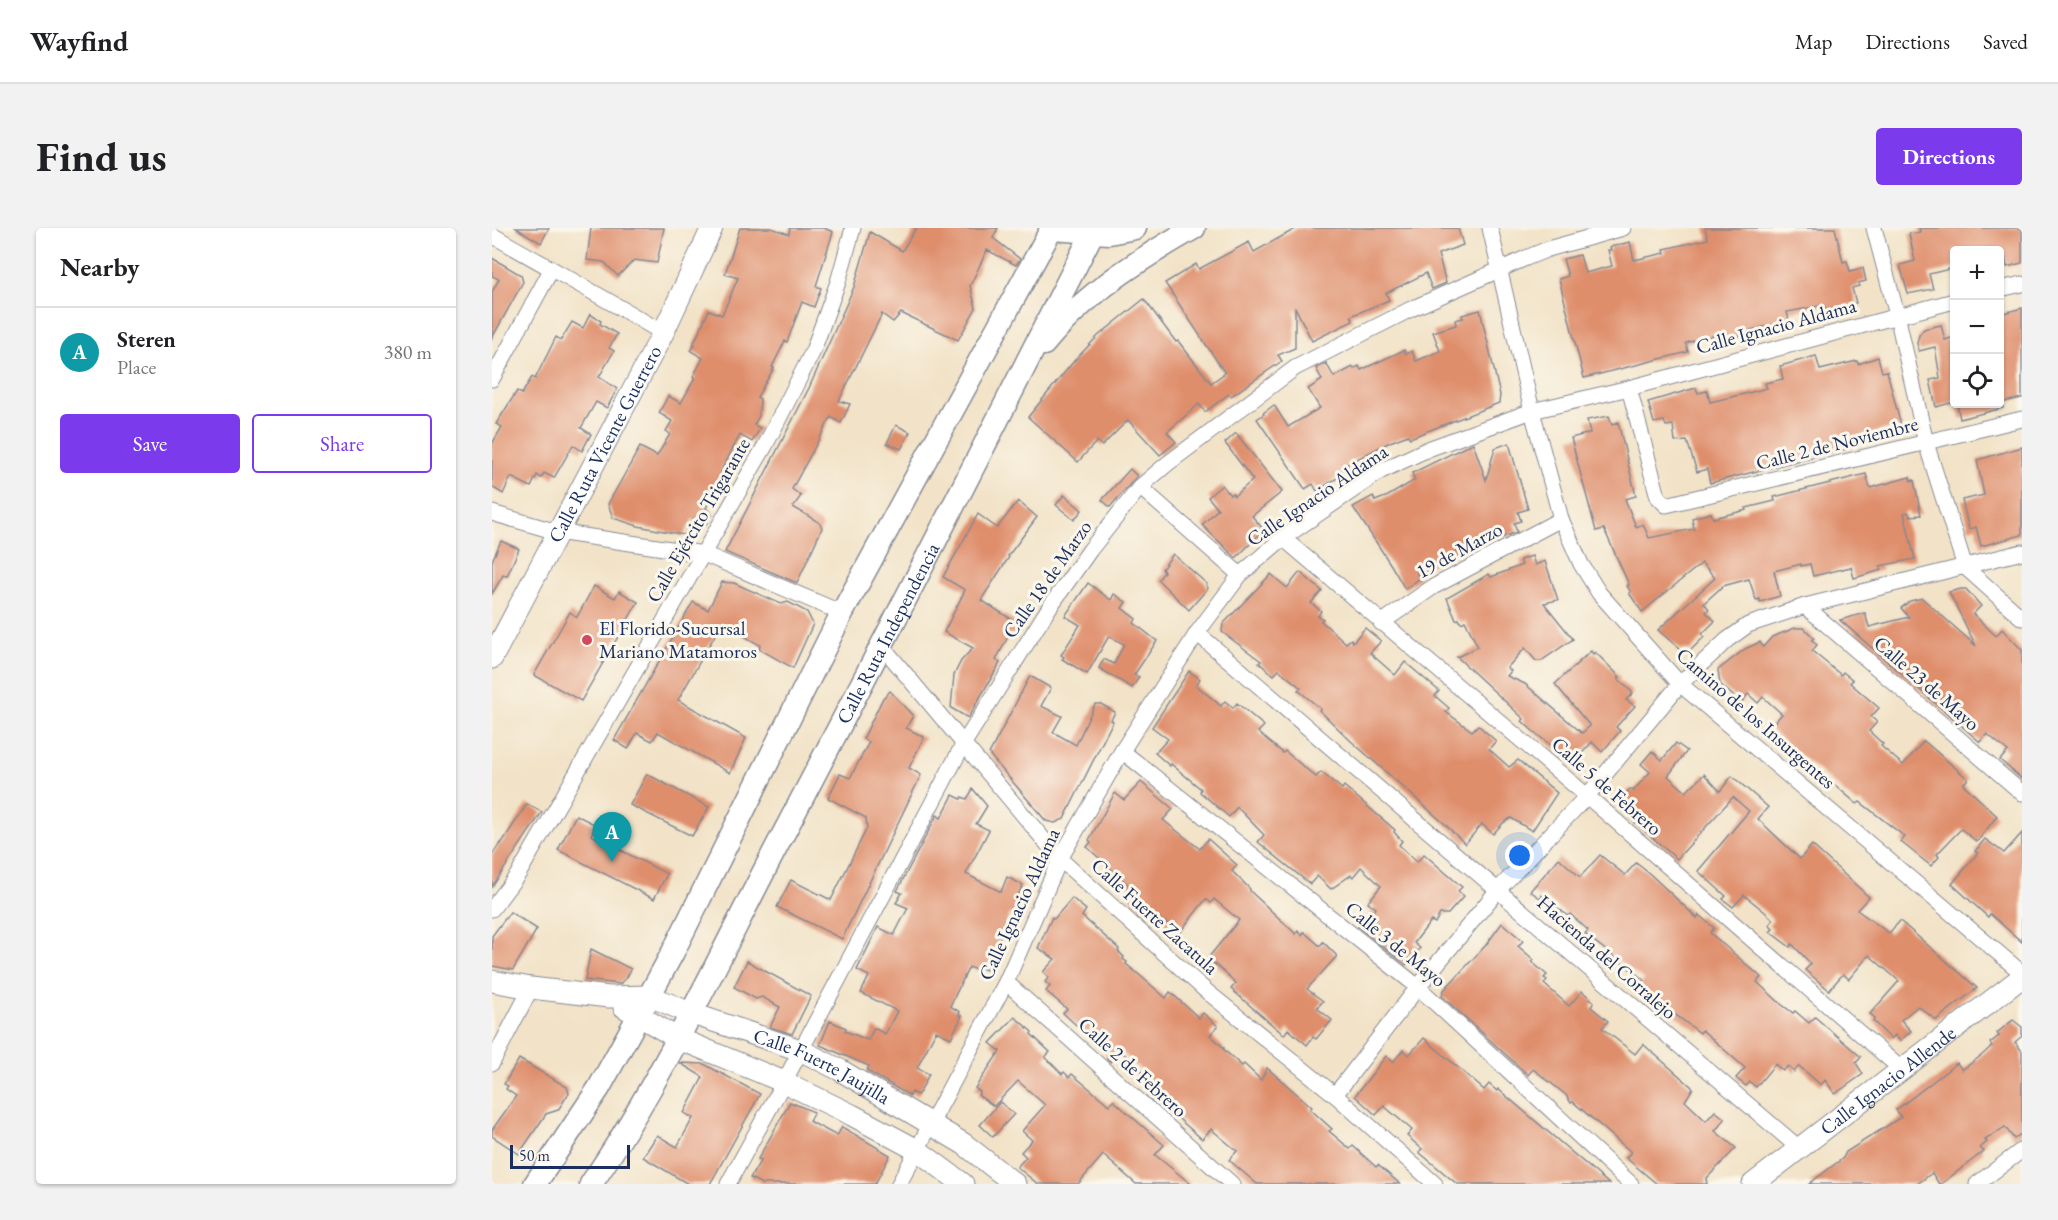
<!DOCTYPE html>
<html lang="en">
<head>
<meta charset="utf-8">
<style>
  :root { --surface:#fff; --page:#f2f2f2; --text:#202124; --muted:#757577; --line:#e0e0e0; --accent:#7c3aed }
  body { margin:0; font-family:"EB Garamond",serif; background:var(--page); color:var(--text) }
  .controls { position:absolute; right:18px; top:18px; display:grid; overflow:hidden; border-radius:6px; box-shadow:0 2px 4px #0004 }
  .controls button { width:54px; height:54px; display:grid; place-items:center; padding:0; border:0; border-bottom:2px solid var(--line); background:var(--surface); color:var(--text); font:30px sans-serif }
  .scale { position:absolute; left:18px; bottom:15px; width:120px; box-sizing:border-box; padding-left:6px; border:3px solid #1b2f5e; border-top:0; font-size:16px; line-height:21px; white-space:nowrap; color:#1b2f5e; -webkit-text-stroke:4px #fbf7ec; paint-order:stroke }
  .you { position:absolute; left:1028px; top:628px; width:21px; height:21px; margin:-15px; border:4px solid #fff; border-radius:50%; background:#1a73e8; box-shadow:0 0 0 9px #1a73e833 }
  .badge { display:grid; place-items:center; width:39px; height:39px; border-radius:50%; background:var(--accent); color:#fff; font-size:20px; font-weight:700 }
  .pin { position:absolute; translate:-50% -50px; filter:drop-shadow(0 2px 3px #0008) }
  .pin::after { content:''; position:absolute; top:32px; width:21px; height:18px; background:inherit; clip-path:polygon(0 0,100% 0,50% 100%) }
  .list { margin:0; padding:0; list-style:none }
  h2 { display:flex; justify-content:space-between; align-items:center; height:78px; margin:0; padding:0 24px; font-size:26px }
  h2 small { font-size:20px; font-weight:400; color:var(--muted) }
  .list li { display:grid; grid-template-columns:39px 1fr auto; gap:18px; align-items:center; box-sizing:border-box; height:90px; padding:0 24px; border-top:2px solid var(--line) }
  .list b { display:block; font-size:22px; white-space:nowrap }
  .list p { margin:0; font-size:20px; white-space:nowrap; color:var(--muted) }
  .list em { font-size:20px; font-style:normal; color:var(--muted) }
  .actions { display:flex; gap:12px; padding:18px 24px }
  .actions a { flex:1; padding:14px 0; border:2px solid var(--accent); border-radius:6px; text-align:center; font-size:21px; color:var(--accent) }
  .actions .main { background:var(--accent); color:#fff }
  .icon { flex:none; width:33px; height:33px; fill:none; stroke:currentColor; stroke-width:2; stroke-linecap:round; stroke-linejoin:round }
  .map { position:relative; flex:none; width:1530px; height:956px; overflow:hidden; border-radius:6px }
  header { display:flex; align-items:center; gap:36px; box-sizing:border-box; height:84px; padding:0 30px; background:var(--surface); border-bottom:2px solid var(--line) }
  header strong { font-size:28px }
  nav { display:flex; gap:33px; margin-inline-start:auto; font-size:21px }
  .intro { display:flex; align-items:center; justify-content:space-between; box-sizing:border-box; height:144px; padding:0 36px }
  h1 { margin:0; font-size:42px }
  .button { padding:15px 27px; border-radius:6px; background:var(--accent); color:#fff; font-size:21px; font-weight:700 }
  main { display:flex; gap:36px; padding:0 36px }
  aside { flex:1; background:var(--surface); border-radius:6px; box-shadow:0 2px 4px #0004 }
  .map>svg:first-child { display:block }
  .building { fill:#df8e6c }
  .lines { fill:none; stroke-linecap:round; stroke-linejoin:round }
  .street-casing { stroke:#868993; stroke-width:17 }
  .secondary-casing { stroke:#868993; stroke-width:23 }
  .primary-casing { stroke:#868993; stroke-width:25 }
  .street { stroke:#fff; stroke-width:15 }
  .secondary { stroke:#fff; stroke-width:21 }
  .primary { stroke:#fff; stroke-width:22 }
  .poi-dot { fill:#d1495b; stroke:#fbf7ec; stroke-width:2 }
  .labels { text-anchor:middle; stroke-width:6; stroke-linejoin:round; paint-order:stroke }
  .street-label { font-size:20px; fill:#1b2f5e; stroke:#fbf7ec }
  .poi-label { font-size:20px; fill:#1b2f5e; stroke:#fbf7ec; text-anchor:start }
</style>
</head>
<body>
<header>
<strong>Wayfind</strong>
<nav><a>Map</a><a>Directions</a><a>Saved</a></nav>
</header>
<div class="intro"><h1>Find us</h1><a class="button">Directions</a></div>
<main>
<aside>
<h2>Nearby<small></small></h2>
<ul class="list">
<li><span class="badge" style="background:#0f9aa8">A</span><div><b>Steren</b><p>Place</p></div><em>380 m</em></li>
</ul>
<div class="actions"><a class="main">Save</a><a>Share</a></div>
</aside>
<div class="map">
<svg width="1530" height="956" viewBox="0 0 1530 956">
  <rect width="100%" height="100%" fill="#fbf7ec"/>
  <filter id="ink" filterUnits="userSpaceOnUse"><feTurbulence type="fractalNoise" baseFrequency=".0167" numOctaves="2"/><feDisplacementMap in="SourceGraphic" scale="12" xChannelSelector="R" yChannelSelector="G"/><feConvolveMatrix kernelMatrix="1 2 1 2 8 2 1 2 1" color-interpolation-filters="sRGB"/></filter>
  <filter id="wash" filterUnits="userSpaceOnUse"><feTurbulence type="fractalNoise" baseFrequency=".008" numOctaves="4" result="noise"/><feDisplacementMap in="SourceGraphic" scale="24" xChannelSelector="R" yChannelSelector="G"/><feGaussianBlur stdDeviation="1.35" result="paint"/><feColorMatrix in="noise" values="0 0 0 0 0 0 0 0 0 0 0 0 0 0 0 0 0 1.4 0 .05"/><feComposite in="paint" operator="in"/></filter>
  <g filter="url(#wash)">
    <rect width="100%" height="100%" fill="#f2e3c8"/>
    <g id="blocks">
      <g class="building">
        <path d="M24,0H57L49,15Z"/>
        <path d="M99,0H172L165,35L142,32L126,48L112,34L95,32Z"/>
        <path d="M248,0H279L297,6L298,0H332L341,4L324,58L329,60L322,79L310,74L295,114L293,113L280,139L282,140L265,169L268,171L267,188L262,197L268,200L260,214L248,207L229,243L236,247L228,261L224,260L214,280L220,286L213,298L201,291L192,307L146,298L121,290L116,276L148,219L165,228L178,206L174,203L180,193L167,185L176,168L189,175L203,150L201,149L211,130L199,123L203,117H201L217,82L230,87L246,50L233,46Z"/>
        <path d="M424,0H506L501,10L528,31L524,37L495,22L478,58L484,80L466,112L409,85L401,94L390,86L347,173L358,176L349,195L339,189L300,261L309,268L301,279L328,295L330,300L305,355L233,324L317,160L362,59L378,4L410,23Z"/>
        <path d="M805,0H966L971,17L946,26L954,55L940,61L934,45L894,65L897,72L859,88L861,93L820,113L803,79V120L786,127L790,133L739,168L737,166L713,184L707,176L675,204L684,214L668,227L636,192L610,218L605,213L586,234L536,189L582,133L606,108L652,71L684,114L686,113L719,155L733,145L673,55L704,36L707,41L757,14L762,24Z"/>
        <path d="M1213,0H1343L1351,34L1355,33L1358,43L1371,40L1374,53L1366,55L1367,58L1360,60L1364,75L1334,82L1332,77L1295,84L1297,93L1259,102L1260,105L1227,113L1225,107L1207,111L1194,115L1196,124L1092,150L1067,51L1076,48L1071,31L1088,27L1093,45L1120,38L1116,22H1119L1118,19L1138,14L1142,32L1173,25L1172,21L1216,11Z"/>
        <path d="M1427,0H1530V35L1515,39L1513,29L1508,30V22H1462V40L1437,46L1441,61L1416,66L1408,37L1423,33L1417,6L1428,4Z"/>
        <path d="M0,30L29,47L31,54L0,110V64L7,51L0,48Z"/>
        <path d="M1530,80V170L1508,175V86Z"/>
        <path d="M988,82L1008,167L1007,175L918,210L916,207L898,214L855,236L856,238L848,243L850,247L825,263L821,256L813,261L765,191L772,186L771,185L782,177L796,199L828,180L816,161L830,152L824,140L834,135L842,149L861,139L862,141L867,138L869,142L912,122L914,126L920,123L924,133L948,123L941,104L964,97L963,92L971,90L970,87Z"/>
        <path d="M98,86L109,93L108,96L125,106L117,120L122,123L107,149L125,161L115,180L104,174L89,200L99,206L90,223L81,217L62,250L52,245L49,250L45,247L39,259L19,249L11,266L0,259V216L10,199L4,196L25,163L30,166L40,149L43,151L64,109L69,112L80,94L91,100Z"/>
        <path d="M1449,97L1453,112L1462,109V174L1444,179L1438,152L1448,150L1443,119L1427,123L1425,115L1427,107L1432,101Z"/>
        <path d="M1324,128L1328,142L1365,133L1366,136L1386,129L1390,144L1395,143L1409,198L1357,210L1360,219L1218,255L1215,241L1205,244L1195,213L1183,214L1181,197L1174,198L1172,193L1162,195L1156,174L1204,160L1206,165L1215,163L1218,174L1256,165L1275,160L1273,155L1291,151L1288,138Z"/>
        <path d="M1465,176H1511V180L1468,191Z"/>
        <path d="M1117,188L1120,197L1126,194L1144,268L1133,271L1144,299L1151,296L1157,310L1202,301L1200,290L1219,285L1221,290L1255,282L1254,280L1283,273L1282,269L1374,246L1378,260L1418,249L1419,253L1422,252L1429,287L1418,288L1416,284L1412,285L1423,331L1388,338L1390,342L1362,350L1359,339L1321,348L1318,336L1309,338V336L1282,343L1288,368L1268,374L1267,371L1264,372L1257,351L1231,358L1212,375L1217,381L1214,384L1223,393L1210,406L1212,409L1199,422H1189L1166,402L1223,350L1210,335L1150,384L1137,365L1139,364L1135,358L1137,357L1112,301L1104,303L1079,210L1098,205L1095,192Z"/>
        <path d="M404,197L418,204L409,221L395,215Z"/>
        <path d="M744,205L790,264L760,288L772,302L744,330L710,297L726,281L716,269L730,257L738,267L740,265L742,268L761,252L733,215Z"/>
        <path d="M981,215L994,252L1003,220L1017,215L1036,281L1026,284L1029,293L1022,295L1025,304L970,324L969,321L925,345L928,350L913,361L899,337L861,279L881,268L883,273L896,268L923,252L920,245Z"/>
        <path d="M1530,219V307L1489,318L1484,299L1477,301L1470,272L1492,267L1485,232Z"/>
        <path d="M638,241L645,248L618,279L610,272Z"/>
        <path d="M572,267L590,282L582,292L564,277Z"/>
        <path d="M526,273L545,289L516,328L517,329L489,372L530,398L524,408L518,405L504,432L508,435L476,490L459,480L462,447L469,433L481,420L452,404L473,362L451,349L486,286L505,300Z"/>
        <path d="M9,313L27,321L15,348L11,347L0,366V333Z"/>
        <path d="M681,326L715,356L714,357L716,360L697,382L666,352L672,344L670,341Z"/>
        <path d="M1040,328L1043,337L1053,333L1066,372L1052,375L1081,411L1049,433H1044L1033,420L1015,440L1019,443L1015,448L1033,456L1090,505L1098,498L1063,456L1099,423L1101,426L1103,424L1128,449L1126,451L1141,465L1134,472L1143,478L1124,499L1128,503L1110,524L1100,514L1083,533L1077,527L1075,530L1043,505L1030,493L1032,491L965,429L986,419L973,393L969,395L967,391L964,392L955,370L997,346L999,349L1030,337L1028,332Z"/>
        <path d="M808,344L830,363L819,375L829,383L826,388L831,391L829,393L854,415L859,411L861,414L873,400L889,413L878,425L903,447L913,434L947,463L943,468L957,480L954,484L980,503L986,497L1004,513L997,521L1017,539L1026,532L1065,565L1040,603L1019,590L1011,595L1001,606L990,596L973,616L955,598L859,513L827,482L829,481L806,462L809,460L787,442L782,447L767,435L769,433L730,404L731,396L779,346L795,360Z"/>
        <path d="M230,354L242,355L289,376L296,374L315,384L321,396L301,440L267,421L268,417L230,395L186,472L254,510L238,545L166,504L160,513L145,505L136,521L122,512L201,374L216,382Z"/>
        <path d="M596,355L619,372L622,366L634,374L630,380L644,391L642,395L665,413L642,447L647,449L640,460L607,440L612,431L622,436L632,416L617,408L595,446L570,431L572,429L569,427L588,397L573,388Z"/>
        <path d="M102,358L123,370L127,363L146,374L89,473L42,447L78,384L85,389Z"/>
        <path d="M1469,361H1474L1489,378L1481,386L1504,408L1510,401L1530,422V551L1508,532L1516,523L1495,506L1488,514L1348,392L1373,385L1377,399L1417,389L1409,380L1418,373L1430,370L1484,418L1457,364Z"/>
        <path d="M1303,400H1312L1322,410L1320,412L1325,417L1320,423L1349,447L1351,444L1361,452L1358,455L1387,480L1379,489L1385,494L1377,503L1391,516L1389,518L1411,537L1432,513L1476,551L1471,556L1505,588L1485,614L1469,601L1445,626L1447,629L1439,638L1409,614L1413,609L1368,574L1365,576L1277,500L1290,486L1271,469L1266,475L1256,466L1249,475L1228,456L1226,442L1253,421L1268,414L1271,419L1280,409Z"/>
        <path d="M697,443L708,451L704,457L729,478L733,473L741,480L745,475L772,498L766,504L791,525L793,523L824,549L829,544L850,561L852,558L903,602L902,604L910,613L907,617L925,634L932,626L970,659L966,663L972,668L956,686H948L943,695L939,693L922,715L928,720L914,737L866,699L884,680L876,674L889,658L869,639L861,649L859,647L839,661L825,648L818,656L766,614L772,607L745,579L737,589L708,564L709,561L679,536L678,538L663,525L676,511L660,499Z"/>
        <path d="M538,448L559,460L549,478L570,488L561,504L584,517L603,476H609L623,484L619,492L621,493L572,591L563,595L554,593L497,526Z"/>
        <path d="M398,463L421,488L414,500L432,509L417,540L429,547L350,711L285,679L299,652L339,672L375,600L374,590L336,570L348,546L358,550L377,514L371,511L391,470Z"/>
        <path d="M1184,515L1195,523L1176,548L1194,564L1212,546L1228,563L1240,548L1276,579L1266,591L1308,631L1320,617L1377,669L1365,682L1397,705L1408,693L1485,760L1444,792L1426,778L1409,792L1419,803L1408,813L1403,807L1399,811L1381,793L1383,790L1378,786L1407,753L1377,727L1357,751L1351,746L1337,762L1313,742L1319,736L1300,716L1298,719L1278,704L1281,701L1277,697L1281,692L1273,684L1252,667L1241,679L1231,671L1234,668L1206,643L1257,583L1241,569L1185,631L1139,591L1142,588L1138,585L1140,582L1128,572L1138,561L1141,563L1158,544L1149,536L1160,523L1170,532Z"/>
        <path d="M155,546L217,579L200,608L138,577Z"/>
        <path d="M649,554L681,581L671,592L708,621L716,611L745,637L740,643L758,661V663L804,706L806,703L810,707L812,704L828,718L831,714L845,728L815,761L831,773L825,780L840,792L824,811L821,809L815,817L796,801L792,807L739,761L744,755L716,730L747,692L722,671L719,675L714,671L688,704L640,673L641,672L635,665L640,660L595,619L599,614L597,612L623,565L632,572Z"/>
        <path d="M481,561L495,578L484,596L497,602L474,646L509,664L515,649L531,657L524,672L528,673L521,687L518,686L494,742L488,739L486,743L477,739L458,778L468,784L467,787L470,788L459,810L444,803L425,840L437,846L428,864L425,867L420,864L418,868L375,843L377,838L328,817L338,793L354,800L353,803L376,812L382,800L393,806L405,783L369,765L377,748L365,742L386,699L402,707L416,680L404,675L410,665L405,663L445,587L449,590L461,567L469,571L470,569L475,571Z"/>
        <path d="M35,576L50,584L0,659V627L8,615L9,616Z"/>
        <path d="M84,587L104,597L99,607L175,646L162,671L66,622Z"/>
        <path d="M1530,605V714L1498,686L1496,689L1460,656L1486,625L1483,623L1493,611L1512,625Z"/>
        <path d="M1108,627L1133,647L1144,635L1158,646L1205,690L1207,687L1222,700L1218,705L1269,749L1265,754L1289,776L1301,785L1303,783L1317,795L1323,789L1369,829L1364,835L1371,846L1343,866L1333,852L1329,857L1307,838L1302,844L1296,838L1291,843L1283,836L1264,859L1258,854L1254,858L1244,850L1253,840L1210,802L1208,805L1177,782L1176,784L1146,759L1152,752L1093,706L1096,702L1078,686L1076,688L1050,667L1048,670L1038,663L1067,630L1088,649Z"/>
        <path d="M580,670L594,682L590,688L627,721L626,723L632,729L631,731L635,734L634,736L645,745L674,770L678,764L707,790L711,785L726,798L718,807L732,820L731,821L750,838L752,836L769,852L775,840L820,879L818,881L840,901L837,903L858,921L861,918L884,939L886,937L908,956H765L737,932L745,923L719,901L710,911L657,865L663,856L628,822L618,834L615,831V822L595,803L593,805L571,785L575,781L554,763L558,758L553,754L557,749L551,744L563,731L546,720L560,689L562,691Z"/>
        <path d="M18,684L45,701L21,742L0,738V708Z"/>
        <path d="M1010,695L1031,713L1026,718L1042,732L1040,734L1055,747L1052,750L1055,752L1052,756L1077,778L1090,763L1102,774L1099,779L1116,793L1110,800L1143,826L1151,816L1201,860L1193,873L1214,893L1223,883L1233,891L1223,903L1244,920L1214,951L1215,956H1165L1134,930L1139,924L1081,874L1079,875L1074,867L1041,841L1036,847L950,768L952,762L994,717Z"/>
        <path d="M99,721L139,741L135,749L128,756L93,752Z"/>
        <path d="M255,733L319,768L300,806L278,799L288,779L270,769L264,771L242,759Z"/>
        <path d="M523,789L540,804L539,806L558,824L553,829L570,846L572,844L577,849L580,846L617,877L621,872L672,917L663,927L699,956H644L611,927L586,956H546L525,939L534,929L529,924L540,912L530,903L553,877L526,853L502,878L486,867L488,864L483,860L508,823L498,815Z"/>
        <path d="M1521,792L1530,799V808L1523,814L1530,823V905L1522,911L1513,899L1493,912L1495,914L1488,920L1492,923L1449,956H1447L1440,945L1425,956H1317L1351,930L1354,924L1409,889L1404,882L1465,835L1470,842L1490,827L1500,818L1498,815L1507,808L1505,805Z"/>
        <path d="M932,810L992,862L997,856L1005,863L1006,861L1117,956H965L927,924L930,921L915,908L920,902L892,878L884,887L863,868L894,828L901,834L911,822L917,827Z"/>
        <path d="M27,831L75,859L77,865L66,882L54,886L27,926L0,908V902L24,868L14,861L16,858L12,856Z"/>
        <path d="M188,835L212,836L268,866L218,956H196L151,929L165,907L185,919L201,890L192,885L211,849Z"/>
        <path d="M298,874L322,884L317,893L345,908L350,899L398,927L383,956H270L258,950L269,932L266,931Z"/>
        <path d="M508,874L522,886L501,909L488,897Z"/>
      </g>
    </g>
  </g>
  <g filter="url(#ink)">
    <use href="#blocks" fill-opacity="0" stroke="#868993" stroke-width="1.5"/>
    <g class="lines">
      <defs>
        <g id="street">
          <path d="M998,0L1040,183L1069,291L1089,336L1107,365L1188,456L1530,745"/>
          <path d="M1382,0L1405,87L1434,215L1473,339L1530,390"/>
          <path d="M0,7C57,40 115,71 171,105"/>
          <path d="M1508,61L1530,56"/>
          <path d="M0,151L59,42"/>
          <path d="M1137,160L1166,269L1174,277L1530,191"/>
          <path d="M648,259L748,347"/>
          <path d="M0,285L65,304L212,326L350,385"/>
          <path d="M791,310L1095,568L1409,841"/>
          <path d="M1313,378L1530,565"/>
          <path d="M889,395L941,359L1069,291"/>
          <path d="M705,405L1308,921"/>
          <path d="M390,418L568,631L713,762L843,867L943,956"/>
          <path d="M630,523L926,759L1139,956"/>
          <path d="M0,681L27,645L273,218L321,123L346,54L361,0"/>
          <path d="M514,754L740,956"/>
          <path d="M0,835L39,760"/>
          <path d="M843,867L926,759L1005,663L1095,568L1188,456L1235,412L1256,397L1313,378L1530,324"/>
          <path d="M236,956L292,854L472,515L557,380L598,322L648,259L675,236L803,140L919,81L1034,30L1056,21L1131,0"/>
          <path d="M407,956L514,754L568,631L630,523L705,405L748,347L791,310L889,243L936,221L1040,183L1137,160L1462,73"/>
          <path d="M1485,956L1530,922"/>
        </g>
        <g id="secondary">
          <path id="s1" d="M0,430L171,105L220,0"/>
          <path id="s2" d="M0,753L39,760L117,769L158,768L198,785L308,822L348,842L472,916L523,956"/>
          <path d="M132,779L185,810L292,854L360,887L425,922L471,956"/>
          <path id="s3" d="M1261,956L1530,749"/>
        </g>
        <g id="primary">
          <path d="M560,1L617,5L643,0"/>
          <path d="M552,116C592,66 648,31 702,0"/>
          <path d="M43,956L107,860L146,789L181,724L350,385L560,0"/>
          <path id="s4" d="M99,956C171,851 226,731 285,618C393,413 498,207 603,0"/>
        </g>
      </defs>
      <use href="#street" class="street-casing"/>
      <use href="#secondary" class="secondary-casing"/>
      <use href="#primary" class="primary-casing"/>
      <use href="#street" class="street"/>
      <use href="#secondary" class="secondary"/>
      <use href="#primary" class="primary"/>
    </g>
  </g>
  <circle class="poi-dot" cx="95" cy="412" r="6"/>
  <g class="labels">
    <g class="street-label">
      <text transform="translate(1284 98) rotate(-15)" y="7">Calle Ignacio Aldama</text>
      <text transform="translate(1345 215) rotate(-14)" y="7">Calle 2 de Noviembre</text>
      <text dy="7" stroke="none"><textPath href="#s1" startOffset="242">Calle Ruta Vicente Guerrero</textPath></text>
      <text transform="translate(825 267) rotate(-34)" y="7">Calle Ignacio Aldama</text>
      <text transform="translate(206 292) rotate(-60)" y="7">Calle Ejército Trigarante</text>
      <text transform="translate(967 322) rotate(-29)" y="7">19 de Marzo</text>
      <text transform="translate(555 351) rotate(-55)" y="7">Calle 18 de Marzo</text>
      <text dy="7" stroke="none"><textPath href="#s4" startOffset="626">Calle Ruta Independencia</textPath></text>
      <text transform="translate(1435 455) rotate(41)" y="7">Calle 23 de Mayo</text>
      <text transform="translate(1264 490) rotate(41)" y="7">Camino de los Insurgentes</text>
      <text transform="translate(1115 558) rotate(41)" y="7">Calle 5 de Febrero</text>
      <text transform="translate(527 676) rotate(-65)" y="7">Calle Ignacio Aldama</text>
      <text transform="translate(663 688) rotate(42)" y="7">Calle Fuerte Zacatula</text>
      <text transform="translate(904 716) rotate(39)" y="7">Calle 3 de Mayo</text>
      <text transform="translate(1115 729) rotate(41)" y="7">Hacienda del Corralejo</text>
      <text dy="7" stroke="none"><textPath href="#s2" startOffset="345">Calle Fuerte Jaujilla</textPath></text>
      <text transform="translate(641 839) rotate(42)" y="7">Calle 2 de Febrero</text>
      <text dy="7" stroke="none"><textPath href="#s3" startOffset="170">Calle Ignacio Allende</textPath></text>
    </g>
    <g class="poi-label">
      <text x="107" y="407">El Florido-Sucursal<tspan x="107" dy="23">Mariano Matamoros</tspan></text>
    </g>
  </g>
</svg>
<div class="controls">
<button>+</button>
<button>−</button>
<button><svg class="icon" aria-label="locate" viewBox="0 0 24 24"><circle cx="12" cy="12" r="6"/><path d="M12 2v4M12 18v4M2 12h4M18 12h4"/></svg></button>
</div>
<div class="scale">50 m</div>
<div class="you"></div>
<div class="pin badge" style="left:120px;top:634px;background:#0f9aa8">A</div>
</div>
</main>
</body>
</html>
